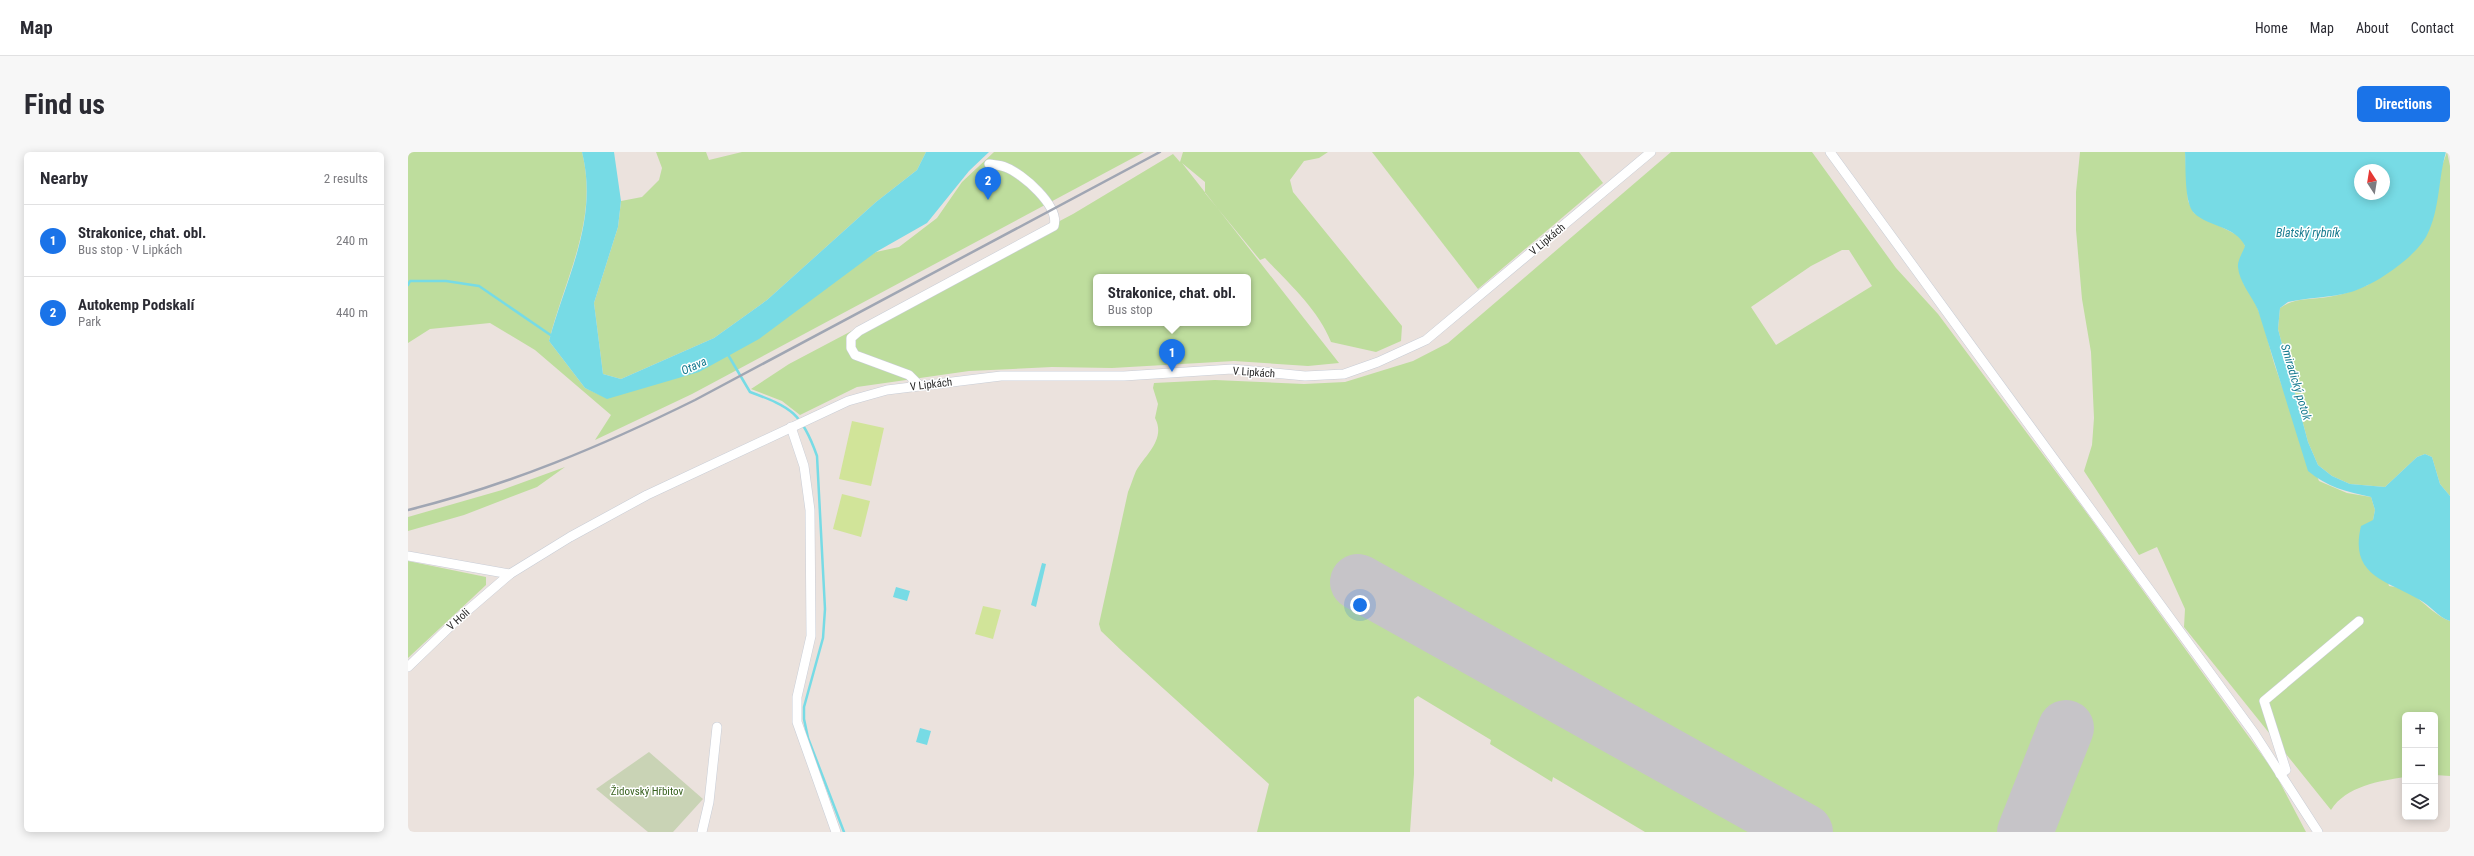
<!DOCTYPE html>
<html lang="en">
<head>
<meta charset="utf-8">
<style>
  :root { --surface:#fff; --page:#f7f7f7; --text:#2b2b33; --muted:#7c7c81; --line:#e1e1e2; --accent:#1a73e8 }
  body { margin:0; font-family:"Roboto Condensed",sans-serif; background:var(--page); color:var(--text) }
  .controls { position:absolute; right:12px; bottom:12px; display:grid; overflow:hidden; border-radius:6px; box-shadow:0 2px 10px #0003 }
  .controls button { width:36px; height:36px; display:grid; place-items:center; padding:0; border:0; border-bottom:1px solid var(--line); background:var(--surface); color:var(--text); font:20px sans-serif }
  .compass { position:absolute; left:1946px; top:12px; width:36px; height:36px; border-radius:50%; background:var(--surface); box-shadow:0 2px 10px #0003; rotate:348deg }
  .you { position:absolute; left:952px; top:453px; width:14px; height:14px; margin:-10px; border:3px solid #fff; border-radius:50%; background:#1a73e8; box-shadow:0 0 0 6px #1a73e833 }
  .badge { display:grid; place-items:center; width:26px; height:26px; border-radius:50%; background:var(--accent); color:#fff; font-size:13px; font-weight:700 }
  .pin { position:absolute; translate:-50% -33px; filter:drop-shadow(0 1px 2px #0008) }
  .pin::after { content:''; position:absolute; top:21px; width:14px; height:12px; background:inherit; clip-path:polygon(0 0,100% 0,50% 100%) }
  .popup { position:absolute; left:685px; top:122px; width:158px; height:52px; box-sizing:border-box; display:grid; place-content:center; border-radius:6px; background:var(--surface); filter:drop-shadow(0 1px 3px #0005); font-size:13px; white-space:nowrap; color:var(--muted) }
  .popup b { font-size:15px; color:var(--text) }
  .popup::after { content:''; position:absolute; left:50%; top:100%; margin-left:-8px; border:8px solid transparent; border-top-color:var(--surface) }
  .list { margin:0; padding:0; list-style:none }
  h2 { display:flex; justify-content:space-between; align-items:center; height:52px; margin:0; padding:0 16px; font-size:17px }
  h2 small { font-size:13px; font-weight:400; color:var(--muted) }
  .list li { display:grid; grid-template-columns:26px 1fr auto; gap:12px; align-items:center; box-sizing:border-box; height:72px; padding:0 16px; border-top:1px solid var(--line) }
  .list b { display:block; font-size:15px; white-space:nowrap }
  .list p { margin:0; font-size:13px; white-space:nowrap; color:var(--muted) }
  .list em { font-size:13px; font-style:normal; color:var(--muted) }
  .icon { flex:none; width:22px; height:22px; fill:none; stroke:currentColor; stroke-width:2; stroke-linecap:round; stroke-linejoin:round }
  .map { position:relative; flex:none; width:2042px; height:680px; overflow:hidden; border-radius:6px }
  header { display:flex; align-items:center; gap:24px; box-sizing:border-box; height:56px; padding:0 20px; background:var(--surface); border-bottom:1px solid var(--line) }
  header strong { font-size:19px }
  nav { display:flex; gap:22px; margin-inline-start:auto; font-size:14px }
  .intro { display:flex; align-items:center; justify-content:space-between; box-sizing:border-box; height:96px; padding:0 24px }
  h1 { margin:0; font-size:28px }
  .button { padding:10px 18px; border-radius:6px; background:var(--accent); color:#fff; font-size:14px; font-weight:700 }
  main { display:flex; gap:24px; padding:0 24px }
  aside { flex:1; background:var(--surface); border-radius:6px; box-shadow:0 2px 10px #0003 }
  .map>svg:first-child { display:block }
  .green { fill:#bedd9d; fill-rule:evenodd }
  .cemetery { fill:#c9d3b5 }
  .pitch { fill:#d1e499 }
  .water { fill:#77dbe5; fill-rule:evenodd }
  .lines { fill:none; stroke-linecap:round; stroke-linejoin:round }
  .stream { stroke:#77dbe5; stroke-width:2.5 }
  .runway { stroke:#c6c4c8; stroke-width:56 }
  .minor-casing { stroke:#c8cdd6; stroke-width:10 }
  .minor { stroke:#fff; stroke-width:9 }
  .rail { stroke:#a0a6b3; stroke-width:2.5 }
  .labels { text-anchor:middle; stroke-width:3; stroke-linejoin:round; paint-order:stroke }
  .street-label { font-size:11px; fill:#2a2a2a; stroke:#fff }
  .park-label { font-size:11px; fill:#38611f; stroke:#fff }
  .water-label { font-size:12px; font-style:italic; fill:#177b90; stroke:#fff }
</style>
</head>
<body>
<header>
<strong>Map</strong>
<nav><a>Home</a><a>Map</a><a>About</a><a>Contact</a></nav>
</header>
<div class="intro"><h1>Find us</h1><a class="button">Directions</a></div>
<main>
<aside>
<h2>Nearby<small>2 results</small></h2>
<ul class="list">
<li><span class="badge">1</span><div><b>Strakonice, chat. obl.</b><p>Bus stop · V Lipkách</p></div><em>240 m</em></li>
<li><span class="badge">2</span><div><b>Autokemp Podskalí</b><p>Park</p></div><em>440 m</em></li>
</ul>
</aside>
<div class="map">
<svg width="2042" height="680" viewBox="0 0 2042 680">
  <rect width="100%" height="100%" fill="#ebe2dd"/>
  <g class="green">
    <path d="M0,0H174C191,68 157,125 141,189L177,236L199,246L468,100L491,95L529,66L554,30L586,0H736L284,242L187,288L203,263L127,198L82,171L22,177L0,191Z"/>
    <path d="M248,0H298L301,8L334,0H518L509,18L468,50L359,148L306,186L213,227L195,222L186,151L210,75L213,49L234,45L251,28L254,16Z"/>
    <path d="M775,0H920L911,6L896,9L882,28L885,40L994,174L993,189L968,200L923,190C910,157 880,131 857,106L852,108L797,41V30L774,11L931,211L900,214L826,209L704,216L644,215L561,219L449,235L392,263L374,249L343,237L381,212L665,62L765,2L772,10ZM688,125H840V171H688Z"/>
    <path d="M964,0H1171L1195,31L1070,137Z"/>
    <path d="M1263,0H1404L1488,116L1530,162L1678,360L1867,621L1898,680H1237L1145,625L1144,630L1082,592L1083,588L1010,544L1006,547V622L1002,680H849L861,632L715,500L693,479L691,472L720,340C723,333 725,326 728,319C738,302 758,287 747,266L750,252L745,236L746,231L807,228L896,232L937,230L1005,209L1040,191ZM1434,98H1441L1464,134L1368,193L1343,155L1403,114Z"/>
    <path d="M1672,0H1777L1780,49L1786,61L1833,85L1837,94L1835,131C1854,154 1859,189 1868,217C1881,255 1896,291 1911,329L1939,341L1963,345L1967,358L1965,368L1981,434C2008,436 2021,462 2042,469V624L2027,623V563H1997V625C1972,629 1938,634 1923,658L1776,475L1777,457L1749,395L1731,403L1676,319L1684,293L1686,266L1683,200L1674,147L1668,78V40Z"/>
    <path d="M2039,0L2042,14V344L2032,332L2024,305L2017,302L2009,305L1977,335L1942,332L1924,324L1910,313L1900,290L1870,177L1872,156C1887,145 1903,148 1920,145C1934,143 1947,138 1960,133L2030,39L2034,14Z"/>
    <path d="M157,315L129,335L56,363L0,379V365L94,338Z"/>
    <path d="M0,409L78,425V433L0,506Z"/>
  </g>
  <path class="cemetery" d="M241,600L295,647L265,680H240L188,637Z"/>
  <g class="pitch">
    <path d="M444,269L476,276L463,334L431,327Z"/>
    <path d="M434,342L462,349L453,385L425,377Z"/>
    <path d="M575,454L593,458L585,487L567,482Z"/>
  </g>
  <g class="water">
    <path d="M174,0H206L213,49L210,75L186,151L195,222L213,227L306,186L359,148L468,50L509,18L518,0H581L561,19L519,71L468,100L351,187L291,220L199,247L177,236L141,189C158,125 191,69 174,0Z"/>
    <path d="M1777,0H2038C2030,27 2032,58 2019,83C2008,105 1967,133 1943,140C1922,146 1901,145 1880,150L1872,156L1870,177L1900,290L1910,313L1924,324L1942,332L1977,335L2009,305L2017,302L2024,305L2032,332L2042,344V469C2030,465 2023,454 2012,448C1978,428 1941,424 1953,374L1965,368L1967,358L1963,345C1939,340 1919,335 1900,319L1850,158C1844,144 1831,130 1830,115C1829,109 1835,100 1837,94C1828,74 1800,75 1786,61C1776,51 1778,14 1777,0ZM1952,18H1976V42H1952Z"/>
    <path d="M634,411L638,412L628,455L623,453Z"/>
    <path d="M488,435L502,439L499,449L485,445Z"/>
    <path d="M512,576L523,579L519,593L508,590Z"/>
  </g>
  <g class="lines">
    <g class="stream">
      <path d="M0,133L2,129H38L71,134L144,184"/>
      <path d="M319,201L342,240C383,255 394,261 409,304L417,457L415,486L396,555V567L400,586L436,680"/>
    </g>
    <g class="runway">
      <path d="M950,430L1397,680"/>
      <path d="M1617,680L1658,576"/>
    </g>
    <defs>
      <g id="minor">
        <path d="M1422,0L1846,581L1910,680"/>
        <path d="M512,234L501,223L447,203L443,196V186L451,179L646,74C652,54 614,21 597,15C592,13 586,13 581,12"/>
        <path d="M383,275L396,314L402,358L403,484L389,545V570L428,680"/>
        <path d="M0,404L102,422"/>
        <path d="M0,515L52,465L102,422L162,385L239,343L440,249L479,238L593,224H716L824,217L897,224L936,222L970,210L1018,188L1243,0"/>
        <path d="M1872,622L1878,618L1856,549L1951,469"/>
        <path d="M294,680L301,650L309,575"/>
      </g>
    </defs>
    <use href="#minor" class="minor-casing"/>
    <use href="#minor" class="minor"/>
    <path class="rail" d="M0,358C101,333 194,294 287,248L752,0"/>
  </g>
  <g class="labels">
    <g class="street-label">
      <text transform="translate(1139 87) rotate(-40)" y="4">V Lipkách</text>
      <text transform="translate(846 220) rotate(4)" y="4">V Lipkách</text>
      <text transform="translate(523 232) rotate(-7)" y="4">V Lipkách</text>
      <text transform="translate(50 467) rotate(-42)" y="4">V Holi</text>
    </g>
    <g class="park-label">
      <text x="239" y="643">Židovský Hřbitov</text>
    </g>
    <g class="water-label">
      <text x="1900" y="85">Blatský rybník</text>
      <text transform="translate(286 214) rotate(-24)" y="4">Otava</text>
      <text transform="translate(1888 230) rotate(73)" y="4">Smiradický potok</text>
    </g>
  </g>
</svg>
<div class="controls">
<button>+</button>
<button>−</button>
<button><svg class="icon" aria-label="layers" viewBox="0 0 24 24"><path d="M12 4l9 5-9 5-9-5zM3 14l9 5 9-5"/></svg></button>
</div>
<svg class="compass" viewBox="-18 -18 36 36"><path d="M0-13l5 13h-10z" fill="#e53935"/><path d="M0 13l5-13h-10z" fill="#7c7c81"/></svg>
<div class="you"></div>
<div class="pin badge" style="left:764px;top:220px">1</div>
<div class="popup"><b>Strakonice, chat. obl.</b>Bus stop</div>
<div class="pin badge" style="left:580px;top:48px">2</div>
</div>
</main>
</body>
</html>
